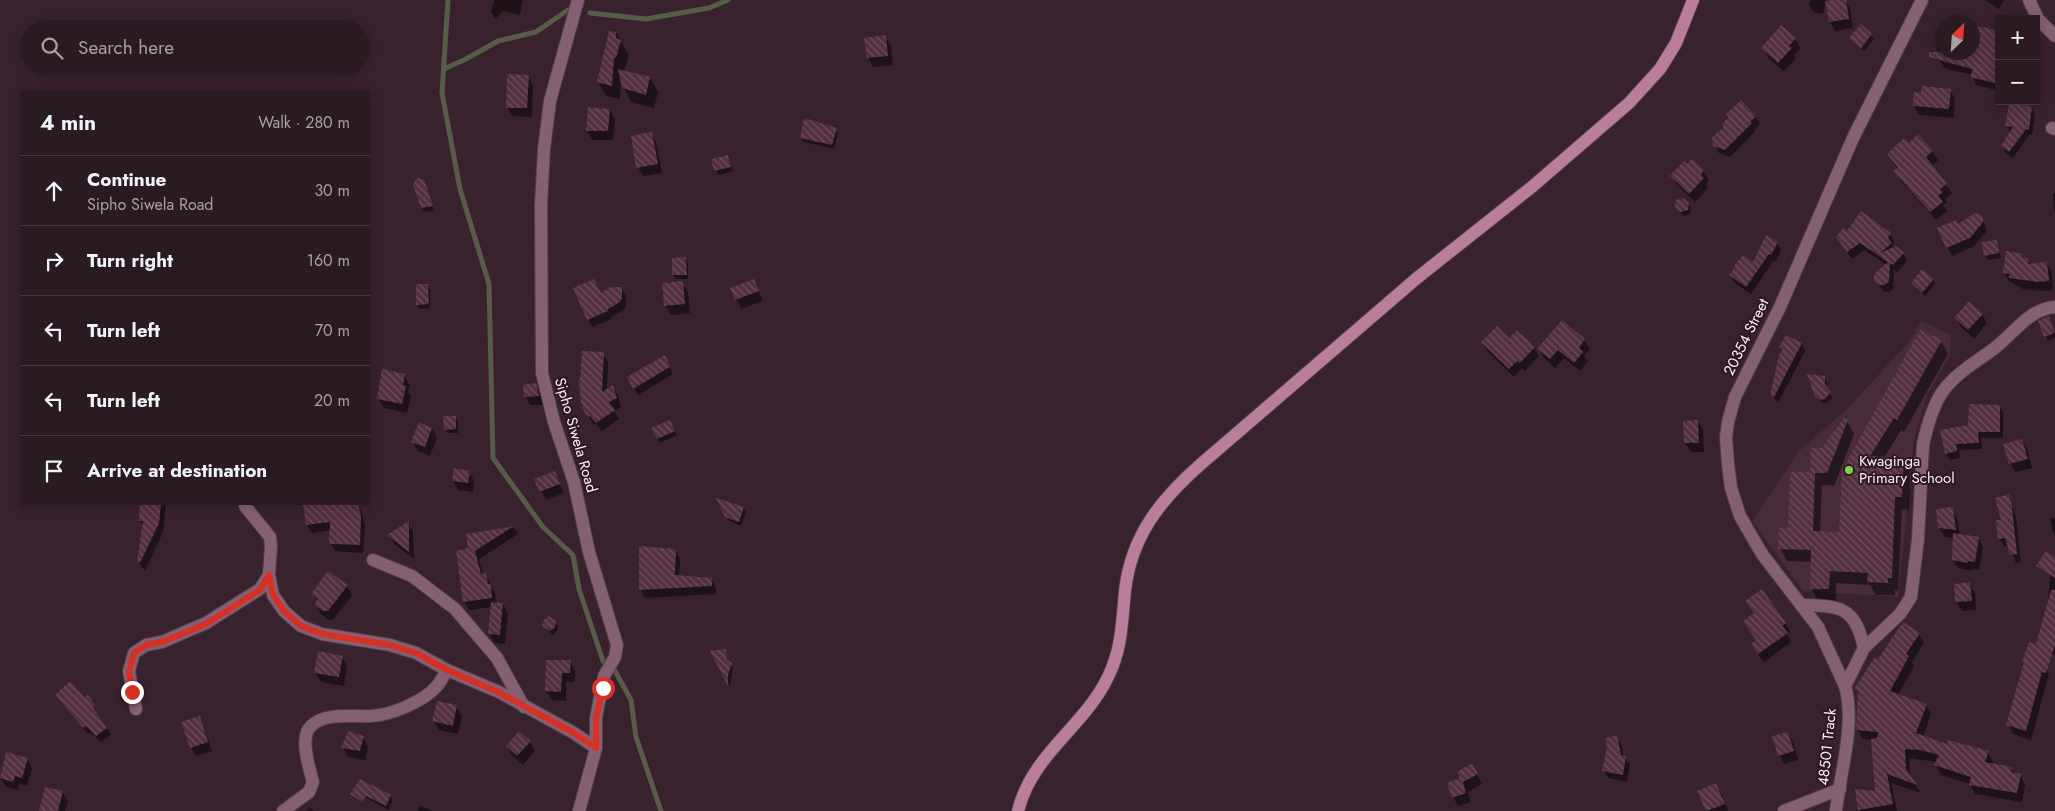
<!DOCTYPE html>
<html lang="en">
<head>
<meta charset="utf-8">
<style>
  :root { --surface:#2a1a22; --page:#32232a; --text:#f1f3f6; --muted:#a5a1a5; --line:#463840 }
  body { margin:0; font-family:Jost,sans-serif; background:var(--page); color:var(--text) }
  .controls { position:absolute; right:15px; top:15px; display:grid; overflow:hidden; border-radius:0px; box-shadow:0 2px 12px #0003 }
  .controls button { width:45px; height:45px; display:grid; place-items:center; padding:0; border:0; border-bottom:1px solid var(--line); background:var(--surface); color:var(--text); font:25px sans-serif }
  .compass { position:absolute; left:1935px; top:15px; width:45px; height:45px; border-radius:50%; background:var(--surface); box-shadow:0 2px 12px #0003; rotate:25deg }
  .stop { position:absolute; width:15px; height:15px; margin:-11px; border:4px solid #d93025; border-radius:50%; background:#fff }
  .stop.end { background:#d93025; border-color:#fff; box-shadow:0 1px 5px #0008 }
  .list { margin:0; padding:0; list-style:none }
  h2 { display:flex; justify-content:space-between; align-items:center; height:65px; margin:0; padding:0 20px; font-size:21px }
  h2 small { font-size:16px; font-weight:400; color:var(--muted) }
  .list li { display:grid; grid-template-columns:32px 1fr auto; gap:15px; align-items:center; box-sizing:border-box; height:70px; padding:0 20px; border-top:1px solid var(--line) }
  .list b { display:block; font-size:19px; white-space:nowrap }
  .list p { margin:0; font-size:16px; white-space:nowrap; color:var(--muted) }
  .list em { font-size:16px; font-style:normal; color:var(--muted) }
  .icon { flex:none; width:28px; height:28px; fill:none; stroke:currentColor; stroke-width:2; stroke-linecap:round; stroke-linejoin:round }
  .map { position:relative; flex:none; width:2055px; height:811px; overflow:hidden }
  .search { position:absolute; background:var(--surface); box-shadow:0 2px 12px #0003; left:20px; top:20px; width:350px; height:55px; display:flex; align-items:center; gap:12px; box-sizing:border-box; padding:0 18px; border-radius:28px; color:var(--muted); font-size:19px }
  .panel { position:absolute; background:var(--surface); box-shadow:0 2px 12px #0003; left:20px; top:90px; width:350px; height:415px; border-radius:0px }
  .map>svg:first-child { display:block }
  .built { fill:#472b39 }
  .shadow { fill:#0007; fill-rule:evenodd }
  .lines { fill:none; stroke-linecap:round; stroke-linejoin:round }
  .stream { stroke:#555d49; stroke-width:5 }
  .building { fill:url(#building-back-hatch) }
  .street-casing { stroke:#543e49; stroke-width:14 }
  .secondary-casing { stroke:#543e49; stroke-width:14 }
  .street { stroke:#856072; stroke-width:12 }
  .secondary { stroke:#b97e9b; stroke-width:12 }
  .route { stroke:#d93025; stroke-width:6 }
  .poi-dot { fill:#87cf4a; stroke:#2d1923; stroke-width:2 }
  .labels { text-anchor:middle; stroke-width:4; stroke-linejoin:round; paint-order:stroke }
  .street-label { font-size:15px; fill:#fdedf4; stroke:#2d1923 }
  .poi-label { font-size:15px; fill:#fdedf4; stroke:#2d1923; text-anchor:start }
</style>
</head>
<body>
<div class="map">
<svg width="2055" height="811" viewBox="0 0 2055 811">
  <defs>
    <pattern id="building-back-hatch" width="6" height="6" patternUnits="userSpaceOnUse" patternTransform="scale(1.25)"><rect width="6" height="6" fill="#542f42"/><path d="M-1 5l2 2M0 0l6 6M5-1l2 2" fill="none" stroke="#6e4d5e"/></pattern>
  </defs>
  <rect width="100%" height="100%" fill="#38222d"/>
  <path class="built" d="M1921,321L1951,335L1950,355L1928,393L1914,439L1898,597L1803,591L1752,521L1798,452L1849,407L1908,343Z"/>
  <g class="shadow">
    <path d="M494,0H523L520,15L503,11L495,19L491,12Z"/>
    <path d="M1810,0H1826L1823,14L1813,12L1809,4Z"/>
    <path d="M1841,0H1845L1850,8L1853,28L1835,31L1830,22Z"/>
    <path d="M1985,0H2004L1999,9Z"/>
    <path d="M1972,25L1997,32L1999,28V91L1976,85L1972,75L1944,68L1939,59L1940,54L1937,49L1941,37H1942V52H1972ZM1944,59L1979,69V71L1944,62Z"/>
    <path d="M1861,26L1874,39L1864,51L1851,38Z"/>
    <path d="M616,33L629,55L624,71L650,78L658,92L654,108L631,102L621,82L620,99L606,96L598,82Z"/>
    <path d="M886,37L891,46L893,65L873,67L868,58Z"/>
    <path d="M1795,39L1800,48L1794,55L1796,58L1784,72L1768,57L1763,48Z"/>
    <path d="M528,76L533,85L532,117L512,116L507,107Z"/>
    <path d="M1950,90L1955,99L1954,118L1919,115L1914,106L1923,94Z"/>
    <path d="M2032,109L2035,115L2032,135H2029L2013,158L2006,153L2002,146L2011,133L2006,125Z"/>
    <path d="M610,110L615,119L613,140H592L587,131Z"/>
    <path d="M1755,116L1760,124L1754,130L1755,132L1730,157L1719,153L1715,145Z"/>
    <path d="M836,129L838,133L834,149L804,142L801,138Z"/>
    <path d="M651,133L656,142L662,173L643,176L638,167Z"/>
    <path d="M1909,145L1932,151L1938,160L1932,166L1952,193L1945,199L1947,202L1943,205L1947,211L1936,220L1900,180L1895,171L1898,168L1888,154Z"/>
    <path d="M728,157L733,171L718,175L713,160Z"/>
    <path d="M1692,161L1703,171L1709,180L1706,184L1708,188L1695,202L1677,185L1672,176Z"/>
    <path d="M424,182L427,186L434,211L424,212L422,207Z"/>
    <path d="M2053,193H2055V214L2054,211Z"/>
    <path d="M1688,204L1691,208L1690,214L1684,216L1676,207Z"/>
    <path d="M1982,218L1987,231L1974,246L1952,256L1939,229Z"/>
    <path d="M1848,233L1890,234L1894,241L1892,245L1894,248L1903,253L1907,261L1897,272L1894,269L1893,289L1889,292H1884L1875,280L1887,265L1864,250L1852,259L1837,237Z"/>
    <path d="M1996,241L2001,258L1988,260L1985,255Z"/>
    <path d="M1777,243L1781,250L1776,261L1774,260L1751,294L1735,283L1730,276L1753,264Z"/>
    <path d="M2022,255L2031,265L2046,263L2052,272L2053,290L2042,291L2023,289L2010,282L2004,273Z"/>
    <path d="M686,259L688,263V279H676L673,275Z"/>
    <path d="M753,280L763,301L741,309L732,288Z"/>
    <path d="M1933,280L1935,284L1925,296L1912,283Z"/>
    <path d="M682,283L688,292L690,313L671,315L666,306Z"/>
    <path d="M427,286L430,290V308L420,309L417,304Z"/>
    <path d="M621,288L626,296V306L624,310L611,317L612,319L592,327L588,319L601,294Z"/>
    <path d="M1982,314L1987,323L1974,339L1961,327L1956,318Z"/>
    <path d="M2049,318L2055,332V338L2048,341L2040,322Z"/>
    <path d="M1786,336L1802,344L1805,351L1778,403L1772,395L1783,351L1781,347Z"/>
    <path d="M1584,340L1590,349L1584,356L1588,361L1580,371L1564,358L1555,368L1544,358L1539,349Z"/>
    <path d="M1941,341L1948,354L1904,432L1901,430L1884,458L1903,459L1910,472L1909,510L1902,509L1898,591L1895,590V595H1876L1870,585L1836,583V602L1818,601L1811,588L1812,562L1787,561L1780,548L1811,474L1823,449L1847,421L1854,434L1834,486L1822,485L1820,532L1840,533L1843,470Z"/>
    <path d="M1482,343L1534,348L1539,356L1525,371L1522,368L1514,377L1487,351Z"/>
    <path d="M603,354L608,362L607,391L613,387L618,395L621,407L614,411L619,419L602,431L596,424L594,425L588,416Z"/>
    <path d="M668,363L673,374L638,395L634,388Z"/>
    <path d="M404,376L410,385L408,392L411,396L407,413L384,408L378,398Z"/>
    <path d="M1824,378L1827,382L1826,389L1832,397L1827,403H1823L1816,397Z"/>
    <path d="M535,385L541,394L543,405H530L525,396Z"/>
    <path d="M1999,406L2003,412V438H1981L1982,449L1959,450L1960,458L1950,460L1946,454L1969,426Z"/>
    <path d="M455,417L458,421V433H447L445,429Z"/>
    <path d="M1698,421L1703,430L1704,452H1691L1685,443V422Z"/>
    <path d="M672,425L677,435L660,443L653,429Z"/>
    <path d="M432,429L437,438L430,456L418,451L413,442Z"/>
    <path d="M2022,440L2027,449L2032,468L2015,472L2010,463Z"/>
    <path d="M455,470L469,472L474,481L473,492L458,490L453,481Z"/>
    <path d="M554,473L564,493L546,500L536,480Z"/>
    <path d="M2008,496L2016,516L2021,562L2016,563L2009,546H2004L1999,539Z"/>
    <path d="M141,504H166L163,532L145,571L138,562L143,527L140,521Z"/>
    <path d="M308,504L358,505L362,513L365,525L363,553L335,551L330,543L331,530L312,533L307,525L304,505Z"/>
    <path d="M744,508L746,512L741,526L729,521L726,516Z"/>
    <path d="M1952,509L1957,518L1960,535L1979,539L1983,547L1979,570L1972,569V571L1958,568L1953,560L1954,538L1945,537L1939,528Z"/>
    <path d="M2050,518H2055V537L2053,533Z"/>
    <path d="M408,523L413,532L414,559L394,544L389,535Z"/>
    <path d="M513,527L518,534L479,559L483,575H486L495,593L496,603L503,604L508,613L505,644L495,643L489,634L492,607L469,610L464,601L470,549L467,535Z"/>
    <path d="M676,550L680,559L679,576L711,579L716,588V594L645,598L640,589Z"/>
    <path d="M2051,568H2055V655L2043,652Z"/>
    <path d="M1969,584L1975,593L1976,610L1962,611L1956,602Z"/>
    <path d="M347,586L352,595L333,620H329L321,614L315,605L318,602L313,594Z"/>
    <path d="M555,622L558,626L557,631L553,635L544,626Z"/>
    <path d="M1785,623L1790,631L1787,634L1791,642L1764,662L1757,653L1758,641Z"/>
    <path d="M1919,634L1924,643L1912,662L1914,666L1898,695L1926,705L1931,714L1923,737L1948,746L1988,752L1993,762L1992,765L2011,768L2015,774L2020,775L2025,785L2022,802L1975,794L1970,784L1941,775L1936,765L1937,762L1909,758L1910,778L1921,793L1891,783L1897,811H1860L1859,809L1876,792L1872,740L1863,739L1858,730L1859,695L1856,689L1879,661Z"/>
    <path d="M725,650L728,662L733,668L730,687L712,652Z"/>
    <path d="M342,657L347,666L344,686L321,682L315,672Z"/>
    <path d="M570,662L575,671V682H566V701L552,700L546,691Z"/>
    <path d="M2044,665L2049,674L2031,740L2021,737L2013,734L2008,724Z"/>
    <path d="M56,696L85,698L87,696L111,735L101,742L90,732L88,734Z"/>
    <path d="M456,706L462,716L458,734L439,730L434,721Z"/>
    <path d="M199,718L204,727L212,751L196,756L191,747Z"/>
    <path d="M520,733L530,742L535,751L523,765L513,756L507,747Z"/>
    <path d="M1788,733L1793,742L1798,760L1784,764L1779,755Z"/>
    <path d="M363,737L368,747L365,760L348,757L343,748Z"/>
    <path d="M1616,737L1621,744L1624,757L1630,765L1627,782L1608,778L1603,770Z"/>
    <path d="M27,759L32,768L27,786L19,784L18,790L6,787L0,778Z"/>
    <path d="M1472,765L1482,784L1468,792L1471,802L1458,806L1453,797Z"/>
    <path d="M1715,784L1721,793L1728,811H1707L1699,791Z"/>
    <path d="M62,792L68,802L65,811H40Z"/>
    <path d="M362,793L390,796L393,800L388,810L365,797Z"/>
    <path d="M420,806L433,811H434H418Z"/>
    <path d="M310,807L314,811H306Z"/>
  </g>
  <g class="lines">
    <g class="stream">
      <path d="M448,0L442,93L460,189L489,284L493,458L543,527L573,555L579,589L603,661L615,671L631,700L636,737L661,811"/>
      <path d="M590,13L646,19L709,8L728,0"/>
      <path d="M444,69L466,59L498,41L536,32L568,10"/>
    </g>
  </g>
  <g class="building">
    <path d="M1834,0H1846L1849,19L1829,22L1825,1Z"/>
    <path d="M1861,24L1872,34L1861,48L1849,38Z"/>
    <path d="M1781,25L1796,38L1789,46L1792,48L1778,63L1761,48Z"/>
    <path d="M1972,26L1983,27L1999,31V84L1970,77L1973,69L1929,57V52H1972Z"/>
    <path d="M609,31L616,32V38L621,40L616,58H614L612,86L597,82Z"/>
    <path d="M886,35L888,56L867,58L864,38Z"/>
    <path d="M618,69L650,77L646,95L622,88Z"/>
    <path d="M507,74L529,75L527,108H506Z"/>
    <path d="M1922,86L1951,89L1949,109L1913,106L1914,92L1921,93Z"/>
    <path d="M1741,100L1756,116L1750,122L1752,123L1725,150L1713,146L1712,137L1724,127L1722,124L1729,117L1726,114Z"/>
    <path d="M2009,103L2032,107L2029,130L2026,129L2009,152L2001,146L2013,127L2005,126Z"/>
    <path d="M588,107L610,109L608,131H586Z"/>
    <path d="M804,118L837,128L832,145L800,138Z"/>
    <path d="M652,132L658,164L636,168L631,136Z"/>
    <path d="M1918,134L1933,151L1926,157L1947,184L1940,189L1943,192L1938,196L1943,202L1930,212L1893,171L1898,167L1887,154L1904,138L1909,143Z"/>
    <path d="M728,155L731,167L714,171L711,159Z"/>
    <path d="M1692,159L1704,170L1701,175L1704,178L1689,194L1670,176L1684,161L1687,164Z"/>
    <path d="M419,178L425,181L433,206L421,208L413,185L416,179Z"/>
    <path d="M1683,198L1689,203L1688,210L1680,212L1675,207L1676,200Z"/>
    <path d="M1861,211L1891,233L1888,238L1892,243L1880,253L1896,246L1904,253L1893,265L1890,263L1889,281L1885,285H1878L1874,281V274L1888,262L1860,243L1847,252L1836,237L1843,228L1847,231Z"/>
    <path d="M1975,213L1979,214L1983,217V222L1970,238L1946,248L1937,228L1956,220L1958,224Z"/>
    <path d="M1766,235L1778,242L1771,255L1769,254L1746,287L1729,275L1735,267L1734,266L1743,255L1753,262Z"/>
    <path d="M1997,240L1999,253L1984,256L1982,242Z"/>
    <path d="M2006,251L2023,254L2022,257L2028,258V264L2047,262L2049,281L2037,282L2009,278L2010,274L2003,273Z"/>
    <path d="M686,257L687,275H672V258Z"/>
    <path d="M1922,269L1934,279L1922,293L1911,283Z"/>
    <path d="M594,279L601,293L611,287H622V298L620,302L608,309V311L587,320L573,288Z"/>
    <path d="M754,279L759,291L735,300L730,288Z"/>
    <path d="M683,281L685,304L664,306L662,283Z"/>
    <path d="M416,284H428L429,304L416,305Z"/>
    <path d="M1969,301L1983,314L1968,330L1954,318Z"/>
    <path d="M2049,316L2055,333L2044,337L2038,321Z"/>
    <path d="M1562,320L1585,339L1579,348L1583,352L1574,363L1558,350L1550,359L1537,349Z"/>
    <path d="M1497,326L1509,338L1517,330L1535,347L1520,363L1517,361L1509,369L1481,342Z"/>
    <path d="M1920,330L1942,340L1897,420L1894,418L1870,456L1904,458L1902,497H1895L1892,578H1888V583L1867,582L1868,573L1830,571L1829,589H1810L1811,550L1778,549L1779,528H1788L1790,472H1810L1811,448H1822L1844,418L1848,420L1827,473H1815L1813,531L1839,532L1842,470Z"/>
    <path d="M1786,335L1802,343L1774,397L1770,396L1779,355L1783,349L1779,347Z"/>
    <path d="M582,351L604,352L602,392L613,385L617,398L609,402L615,410L596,423L590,416L588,417L581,407L583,406L581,403L579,380H580Z"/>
    <path d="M665,355L670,367L633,389L627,377Z"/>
    <path d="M382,369L405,374L403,385L406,386L402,404L377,399Z"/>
    <path d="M1807,374L1825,376V385L1831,392L1825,399L1820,400L1815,397Z"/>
    <path d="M536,383L539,396L524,397L523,385Z"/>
    <path d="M1969,404L2000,405V432H1978L1979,443L1956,444L1957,451L1945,454L1940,430L1968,425Z"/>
    <path d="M443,416H456V429L444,430Z"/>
    <path d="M670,420L675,431L657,439L651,428Z"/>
    <path d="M1698,420L1699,443H1684L1683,421Z"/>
    <path d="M419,422L432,428L425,447L411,442Z"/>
    <path d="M2022,439L2028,459L2009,464L2003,444Z"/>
    <path d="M454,468L470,471L468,483L452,481Z"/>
    <path d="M555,471L560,484L539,492L534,479Z"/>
    <path d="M2009,494L2012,507L2017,554L2010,555L2005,538L1998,539L1996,520H2001L1995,498Z"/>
    <path d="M716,498L744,507L739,522L725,517Z"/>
    <path d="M140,504H161L159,523L140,563L137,562L143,521H139Z"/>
    <path d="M328,504H358L361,516L360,545L329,544L330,522L306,525L303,505Z"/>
    <path d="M1953,507L1956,530L1938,528L1936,509Z"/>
    <path d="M409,521V552L387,535Z"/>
    <path d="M514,526L475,551L481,574L486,573L488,584H491L492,598L463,602L456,551L468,548L466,534Z"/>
    <path d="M1953,533L1979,537L1975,562L1968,561V563L1952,560Z"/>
    <path d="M639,546L676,549L675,575L712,578V586L639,590Z"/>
    <path d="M2046,551L2055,557V578L2036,566Z"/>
    <path d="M328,571L348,585L328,611H323L314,605L318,599L311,594Z"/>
    <path d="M1970,582L1972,601L1955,602L1954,584Z"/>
    <path d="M1762,589L1786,623L1782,626L1788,633L1758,654L1751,644L1756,640L1743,621L1754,613L1745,601Z"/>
    <path d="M2051,590H2055V645L2046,673L2042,672L2026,731L2006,725L2024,662H2022L2029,642L2036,644Z"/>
    <path d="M491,602L503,603L500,635L488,634Z"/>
    <path d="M549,616L556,621L555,627L550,631L542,626L544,620Z"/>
    <path d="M1903,622L1920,633L1906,654L1909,656L1890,691L1927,704L1916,733L1947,744L1948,740L1989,751L1985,762L2012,767L2011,772L2021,774L2017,793L1969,785L1971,777L1934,765L1939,755L1920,750L1905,749L1906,769L1917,785L1887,774L1893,804L1858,810L1855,789L1875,791L1871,739L1877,738L1878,732L1856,730L1858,691L1854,689L1875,657L1878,659Z"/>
    <path d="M726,649L727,660L732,663L728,675V686L710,651Z"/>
    <path d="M318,651L343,656L339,677L314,673Z"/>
    <path d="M546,660H571L570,673H562L561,692L545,691Z"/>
    <path d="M70,681L85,697L88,695L95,705L93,707L107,728L96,736L86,726L83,728L55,695Z"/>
    <path d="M437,701L457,705L453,726L432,721Z"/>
    <path d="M200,716L208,742L190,748L181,722Z"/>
    <path d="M348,731L364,736L360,751L341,748Z"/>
    <path d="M519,731L531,741L517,756L506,746Z"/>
    <path d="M1788,732L1794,751L1778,756L1772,736Z"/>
    <path d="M1617,735L1621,755L1626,756L1623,775L1602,771L1607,747L1605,738Z"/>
    <path d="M6,752L28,758L22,778L15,776L13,782L0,778Z"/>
    <path d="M1472,763L1478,774L1463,782L1466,793L1452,798L1447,783L1460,778L1457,772Z"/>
    <path d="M360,779L391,795L386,806L366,796L362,802L350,794Z"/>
    <path d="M1716,783L1725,804L1706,811L1697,791Z"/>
    <path d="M45,787L63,791L58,811H39Z"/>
  </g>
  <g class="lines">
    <defs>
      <g id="street">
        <path d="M578,0L550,101L544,149L541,205L542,373L554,422L574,482L589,552L617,645L615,657L604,676L596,718V748L579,811"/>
        <path d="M2029,0L2038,19L2055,36"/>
        <path d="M2052,128L2055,129"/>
        <path d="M245,506L270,537L271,546L269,575L273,595L284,611L301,626L322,634L390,645L416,653L447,670L499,692L574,733L596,748"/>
        <path d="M373,560L412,576L455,609L497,658L524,707"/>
        <path d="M1801,605C1840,606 1855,606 1864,648"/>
        <path d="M1845,686L1864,648L1900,614L1911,597L1918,539L1923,445C1927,426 1932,407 1943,391C1957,372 1978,361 1996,347C2015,332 2029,309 2055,307"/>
        <path d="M136,709L129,671L134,653L146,645L162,642L206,623L260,589L269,575"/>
        <path d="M283,811L309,792L313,782C309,768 299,737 311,726C325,712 353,717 371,716C391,715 423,702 437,686C441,681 444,675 447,670"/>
        <path d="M1784,811L1840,789"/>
        <path d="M1836,811C1840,773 1856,724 1845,686L1818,627L1762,554L1740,516L1731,488L1728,464L1726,437L1728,422L1735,397L1780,307L1853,138L1922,0"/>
      </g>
      <path id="secondary" d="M1018,811C1032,754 1084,727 1108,677C1122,649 1122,621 1125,591C1131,536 1161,499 1201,464L1417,278L1533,186L1629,103L1660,69L1676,43L1693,0"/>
    </defs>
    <use href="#street" class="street-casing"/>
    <use href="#secondary" class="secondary-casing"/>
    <use href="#street" class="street"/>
    <use href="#secondary" class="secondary"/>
  </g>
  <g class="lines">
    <path class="route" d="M132,692L129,672L134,653L146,645L162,642L206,624L260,590L269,575L273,595L284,611L301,626L322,634L390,645L416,653L447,670L498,692L574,733L596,748V718L603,688"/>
  </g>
  <circle class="poi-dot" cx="1849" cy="470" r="5"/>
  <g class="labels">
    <g class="street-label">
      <text transform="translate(1746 337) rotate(-64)" y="5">20354 Street</text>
      <text transform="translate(576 435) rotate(74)" y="5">Sipho Siwela Road</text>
      <text transform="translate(1827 747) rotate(-84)" y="5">48501 Track</text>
    </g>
    <g class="poi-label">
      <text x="1859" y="466">Kwaginga<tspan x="1859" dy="17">Primary School</tspan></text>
    </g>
  </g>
</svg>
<div class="controls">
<button>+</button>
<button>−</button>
</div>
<svg class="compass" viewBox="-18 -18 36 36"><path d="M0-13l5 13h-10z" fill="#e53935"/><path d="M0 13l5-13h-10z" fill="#a5a1a5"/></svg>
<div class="stop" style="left:603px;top:688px"></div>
<div class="stop end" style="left:132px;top:692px"></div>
<div class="search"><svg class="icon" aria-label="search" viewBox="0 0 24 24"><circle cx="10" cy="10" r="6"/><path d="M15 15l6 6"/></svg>Search here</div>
<section class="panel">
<h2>4 min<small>Walk · 280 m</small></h2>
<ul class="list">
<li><svg class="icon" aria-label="ahead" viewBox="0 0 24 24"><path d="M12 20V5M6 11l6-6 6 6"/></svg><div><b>Continue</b><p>Sipho Siwela Road</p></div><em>30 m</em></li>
<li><svg class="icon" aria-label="right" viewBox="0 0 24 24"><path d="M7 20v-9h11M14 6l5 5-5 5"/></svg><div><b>Turn right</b></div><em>160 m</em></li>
<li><svg class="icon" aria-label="left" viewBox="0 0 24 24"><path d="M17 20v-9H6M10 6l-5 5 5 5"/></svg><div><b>Turn left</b></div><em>70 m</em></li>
<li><svg class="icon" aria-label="left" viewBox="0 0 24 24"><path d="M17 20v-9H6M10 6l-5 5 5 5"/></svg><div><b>Turn left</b></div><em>20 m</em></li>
<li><svg class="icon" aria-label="arrive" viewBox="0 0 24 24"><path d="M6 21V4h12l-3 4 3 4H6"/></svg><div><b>Arrive at destination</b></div></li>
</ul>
</section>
</div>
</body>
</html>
